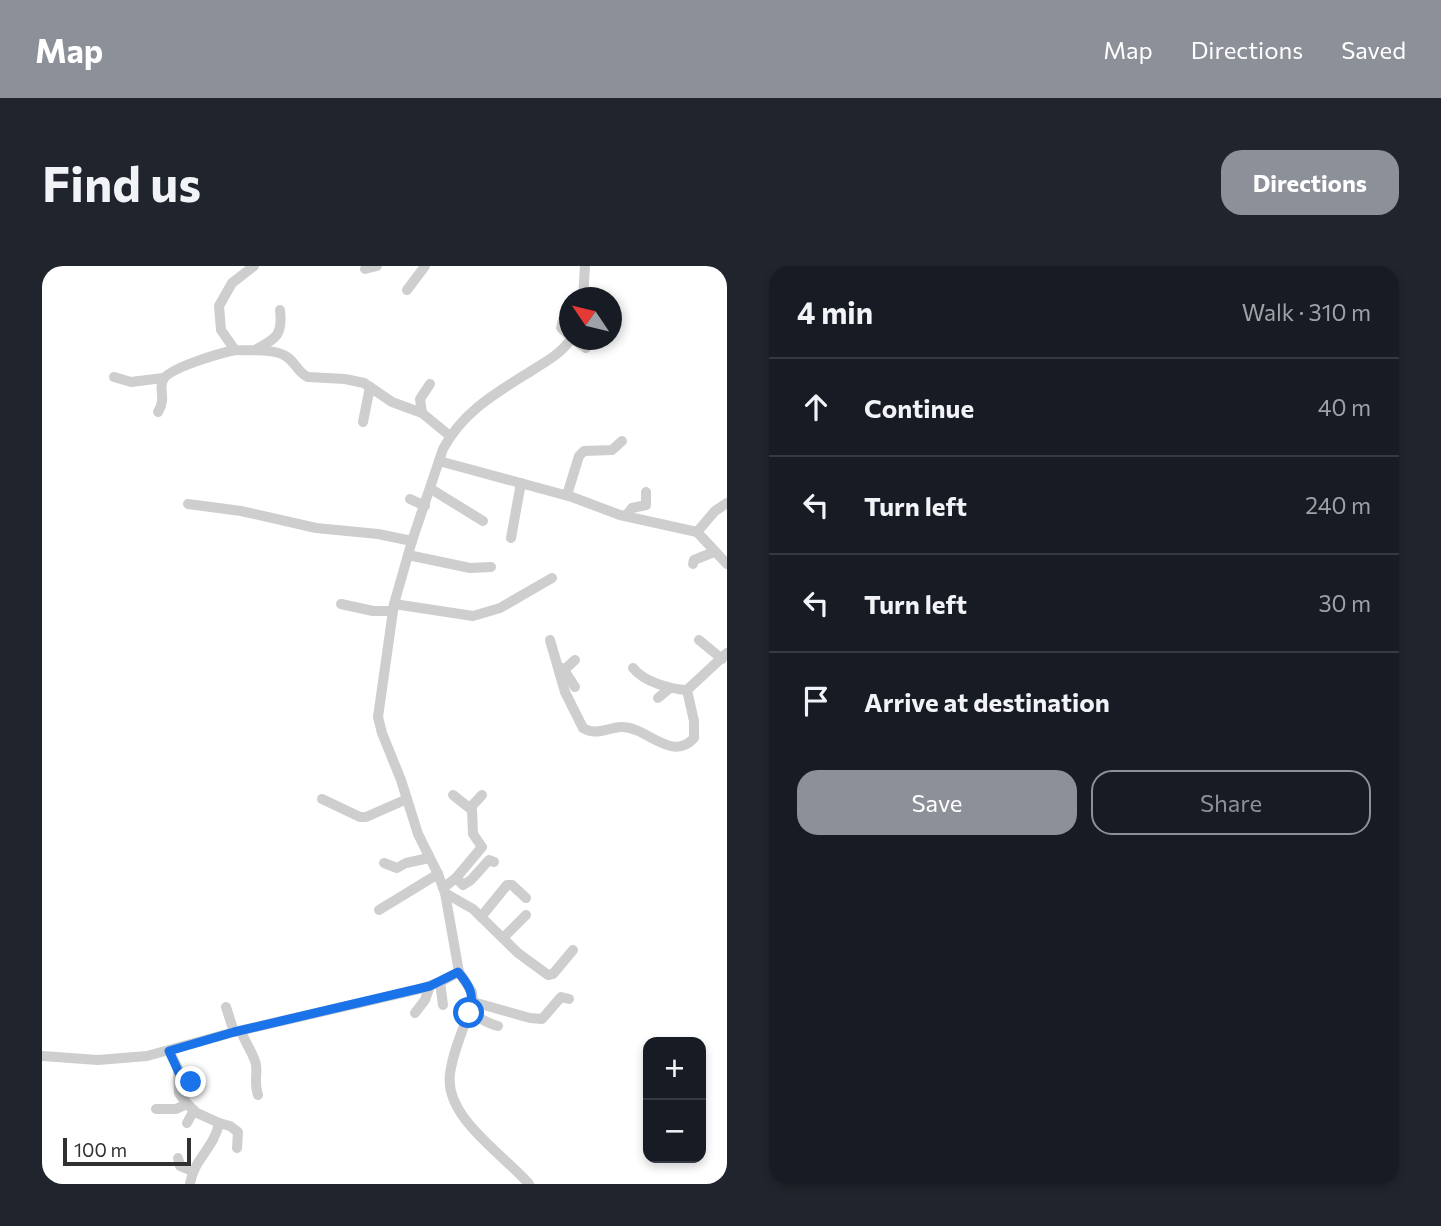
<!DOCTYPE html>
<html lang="en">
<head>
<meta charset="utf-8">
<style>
  :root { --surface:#171b24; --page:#20242c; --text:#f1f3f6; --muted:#9ea1a6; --line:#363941; --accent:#8c9099 }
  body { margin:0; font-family:Commissioner,sans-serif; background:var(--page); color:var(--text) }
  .controls { position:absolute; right:21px; bottom:21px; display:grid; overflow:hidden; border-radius:14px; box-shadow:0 4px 10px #0003 }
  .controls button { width:63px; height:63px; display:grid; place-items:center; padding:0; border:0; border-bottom:2px solid var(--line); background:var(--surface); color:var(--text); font:35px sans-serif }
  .compass { position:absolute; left:517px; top:21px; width:63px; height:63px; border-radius:50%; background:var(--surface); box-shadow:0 4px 10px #0003; rotate:305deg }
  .scale { position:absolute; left:21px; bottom:18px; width:128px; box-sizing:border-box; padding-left:7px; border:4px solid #313131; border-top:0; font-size:19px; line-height:24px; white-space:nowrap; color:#313131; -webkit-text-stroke:5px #fff; paint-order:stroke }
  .stop { position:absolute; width:21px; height:21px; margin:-16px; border:5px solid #1a73e8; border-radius:50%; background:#fff }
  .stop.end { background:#1a73e8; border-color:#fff; box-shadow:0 2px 7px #0008 }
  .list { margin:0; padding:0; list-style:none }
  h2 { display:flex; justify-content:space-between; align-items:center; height:91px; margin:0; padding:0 28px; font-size:30px }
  h2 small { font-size:23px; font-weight:400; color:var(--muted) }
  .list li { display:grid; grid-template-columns:46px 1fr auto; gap:21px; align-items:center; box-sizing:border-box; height:98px; padding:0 28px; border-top:2px solid var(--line) }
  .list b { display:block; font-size:26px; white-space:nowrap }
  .list em { font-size:23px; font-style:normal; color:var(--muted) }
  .actions { display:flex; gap:14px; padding:21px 28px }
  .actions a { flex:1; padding:16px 0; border:2px solid var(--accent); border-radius:21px; text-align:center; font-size:24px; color:var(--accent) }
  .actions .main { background:var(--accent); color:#fff }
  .icon { flex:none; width:38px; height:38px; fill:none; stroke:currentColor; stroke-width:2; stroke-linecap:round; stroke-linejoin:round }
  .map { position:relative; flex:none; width:685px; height:918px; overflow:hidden; border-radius:21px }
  header { display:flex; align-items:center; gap:42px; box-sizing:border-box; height:98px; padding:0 35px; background:var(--accent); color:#fff }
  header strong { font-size:33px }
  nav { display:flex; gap:38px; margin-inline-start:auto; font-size:24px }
  .intro { display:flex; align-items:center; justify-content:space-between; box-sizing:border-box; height:168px; padding:0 42px }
  h1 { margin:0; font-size:49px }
  .button { padding:18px 32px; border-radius:21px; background:var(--accent); color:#fff; font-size:24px; font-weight:700 }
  main { display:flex; gap:42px; padding:0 42px }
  aside { flex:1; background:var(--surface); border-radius:21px; box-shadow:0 4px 10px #0003 }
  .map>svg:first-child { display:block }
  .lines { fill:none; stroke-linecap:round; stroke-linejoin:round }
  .minor { stroke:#cecece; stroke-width:10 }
  .route { stroke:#1a73e8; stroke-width:9 }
</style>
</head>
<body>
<header>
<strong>Map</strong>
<nav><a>Map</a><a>Directions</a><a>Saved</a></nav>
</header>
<div class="intro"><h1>Find us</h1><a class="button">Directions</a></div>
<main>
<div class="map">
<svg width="685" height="918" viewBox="0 0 685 918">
  <rect width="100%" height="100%" fill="#fff"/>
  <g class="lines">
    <g class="minor">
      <path d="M212,0L190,17L177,40L179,64L193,84C208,85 233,82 245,91C254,97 256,107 266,111L303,113L322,117L350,136L380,147L408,170"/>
      <path d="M323,3L335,0"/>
      <path d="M365,24L383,0"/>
      <path d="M541,32L543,0"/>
      <path d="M521,54L519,62L528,70"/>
      <path d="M532,74L544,82"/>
      <path d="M213,84C234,72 241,70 238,44"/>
      <path d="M72,111L89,116L121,112"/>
      <path d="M116,146C125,132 116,123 121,114C126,102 179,87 193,84"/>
      <path d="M380,147L378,133L388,118"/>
      <path d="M321,156L328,121"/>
      <path d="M397,195L530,231L578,249L655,266L673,245L685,237"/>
      <path d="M389,223L441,255"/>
      <path d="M525,229L537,190L542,185L570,184L580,175"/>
      <path d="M368,233L383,240"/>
      <path d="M146,238L199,245L274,262L336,268L370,275"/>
      <path d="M584,250L590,242L604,239V226"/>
      <path d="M655,266L685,298"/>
      <path d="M469,272L479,217"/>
      <path d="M366,289L428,302L449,301"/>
      <path d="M651,298L652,294L672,286"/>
      <path d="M299,338L331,345H350"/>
      <path d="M352,338L431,350L458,342L510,312"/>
      <path d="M508,374L523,426L541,462C554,470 565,462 579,461C604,460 630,497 652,472V455L645,424L685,387"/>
      <path d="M657,374L680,393"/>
      <path d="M516,400L522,404L533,421"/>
      <path d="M591,402C602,416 628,423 645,424"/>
      <path d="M522,404L533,394"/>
      <path d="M616,432L628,422"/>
      <path d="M280,533L318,551H324L365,533"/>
      <path d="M428,542L440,529"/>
      <path d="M342,597L355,602L364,597L387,592"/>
      <path d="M414,612L421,619L429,614L447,594L452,596"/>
      <path d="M401,622L414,612L440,581L431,568L430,544L411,529"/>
      <path d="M403,627L431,643L476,687L506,709L511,708L531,684"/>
      <path d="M337,644L396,608"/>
      <path d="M439,651L465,619H470L484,632"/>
      <path d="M461,672L484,649"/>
      <path d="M417,706L430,726L431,736C423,759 411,784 408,808C402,851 461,888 487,918"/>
      <path d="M398,716L401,739"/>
      <path d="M431,736L488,752L500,753L519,731L527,733"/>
      <path d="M184,741L192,766"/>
      <path d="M373,747L383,734L388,720"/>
      <path d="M427,747C438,751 443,757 456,760"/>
      <path d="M199,765C203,776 210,786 213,795C217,805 211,815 216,829"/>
      <path d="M127,785L136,802L137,827L141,833L153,846L177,857C173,881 151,894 148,918"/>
      <path d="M0,790L56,794L105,790L192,766L378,723L398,716L417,706L403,627L396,608L376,568L359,514L340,467L336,451L352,338L370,275L401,183C420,147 452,128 486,107C501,97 518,89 528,74"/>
      <path d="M138,809L159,819"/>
      <path d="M114,843H134L145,838"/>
      <path d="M145,857L152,844"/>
      <path d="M177,857L188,860L196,866L195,882"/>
      <path d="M136,892L138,900L150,905"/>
    </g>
  </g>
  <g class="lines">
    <path class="route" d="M149,816L138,809L127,785L192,766L388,720L416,706C428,720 433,729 427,747"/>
  </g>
</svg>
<div class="controls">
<button>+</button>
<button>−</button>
</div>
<svg class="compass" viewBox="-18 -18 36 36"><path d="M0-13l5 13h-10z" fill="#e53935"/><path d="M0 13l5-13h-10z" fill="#9ea1a6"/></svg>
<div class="scale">100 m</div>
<div class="stop" style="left:427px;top:747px"></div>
<div class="stop end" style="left:149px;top:816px"></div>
</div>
<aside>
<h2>4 min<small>Walk · 310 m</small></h2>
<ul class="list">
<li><svg class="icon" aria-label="ahead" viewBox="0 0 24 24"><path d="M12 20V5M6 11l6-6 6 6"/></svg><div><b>Continue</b></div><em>40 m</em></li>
<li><svg class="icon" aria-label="left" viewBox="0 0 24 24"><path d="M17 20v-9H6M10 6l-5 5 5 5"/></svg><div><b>Turn left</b></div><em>240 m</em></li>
<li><svg class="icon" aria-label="left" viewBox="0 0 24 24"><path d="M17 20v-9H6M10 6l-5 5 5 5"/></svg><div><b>Turn left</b></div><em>30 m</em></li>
<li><svg class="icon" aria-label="arrive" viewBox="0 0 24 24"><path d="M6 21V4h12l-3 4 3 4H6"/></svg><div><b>Arrive at destination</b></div></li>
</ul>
<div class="actions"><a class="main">Save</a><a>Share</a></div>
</aside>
</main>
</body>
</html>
